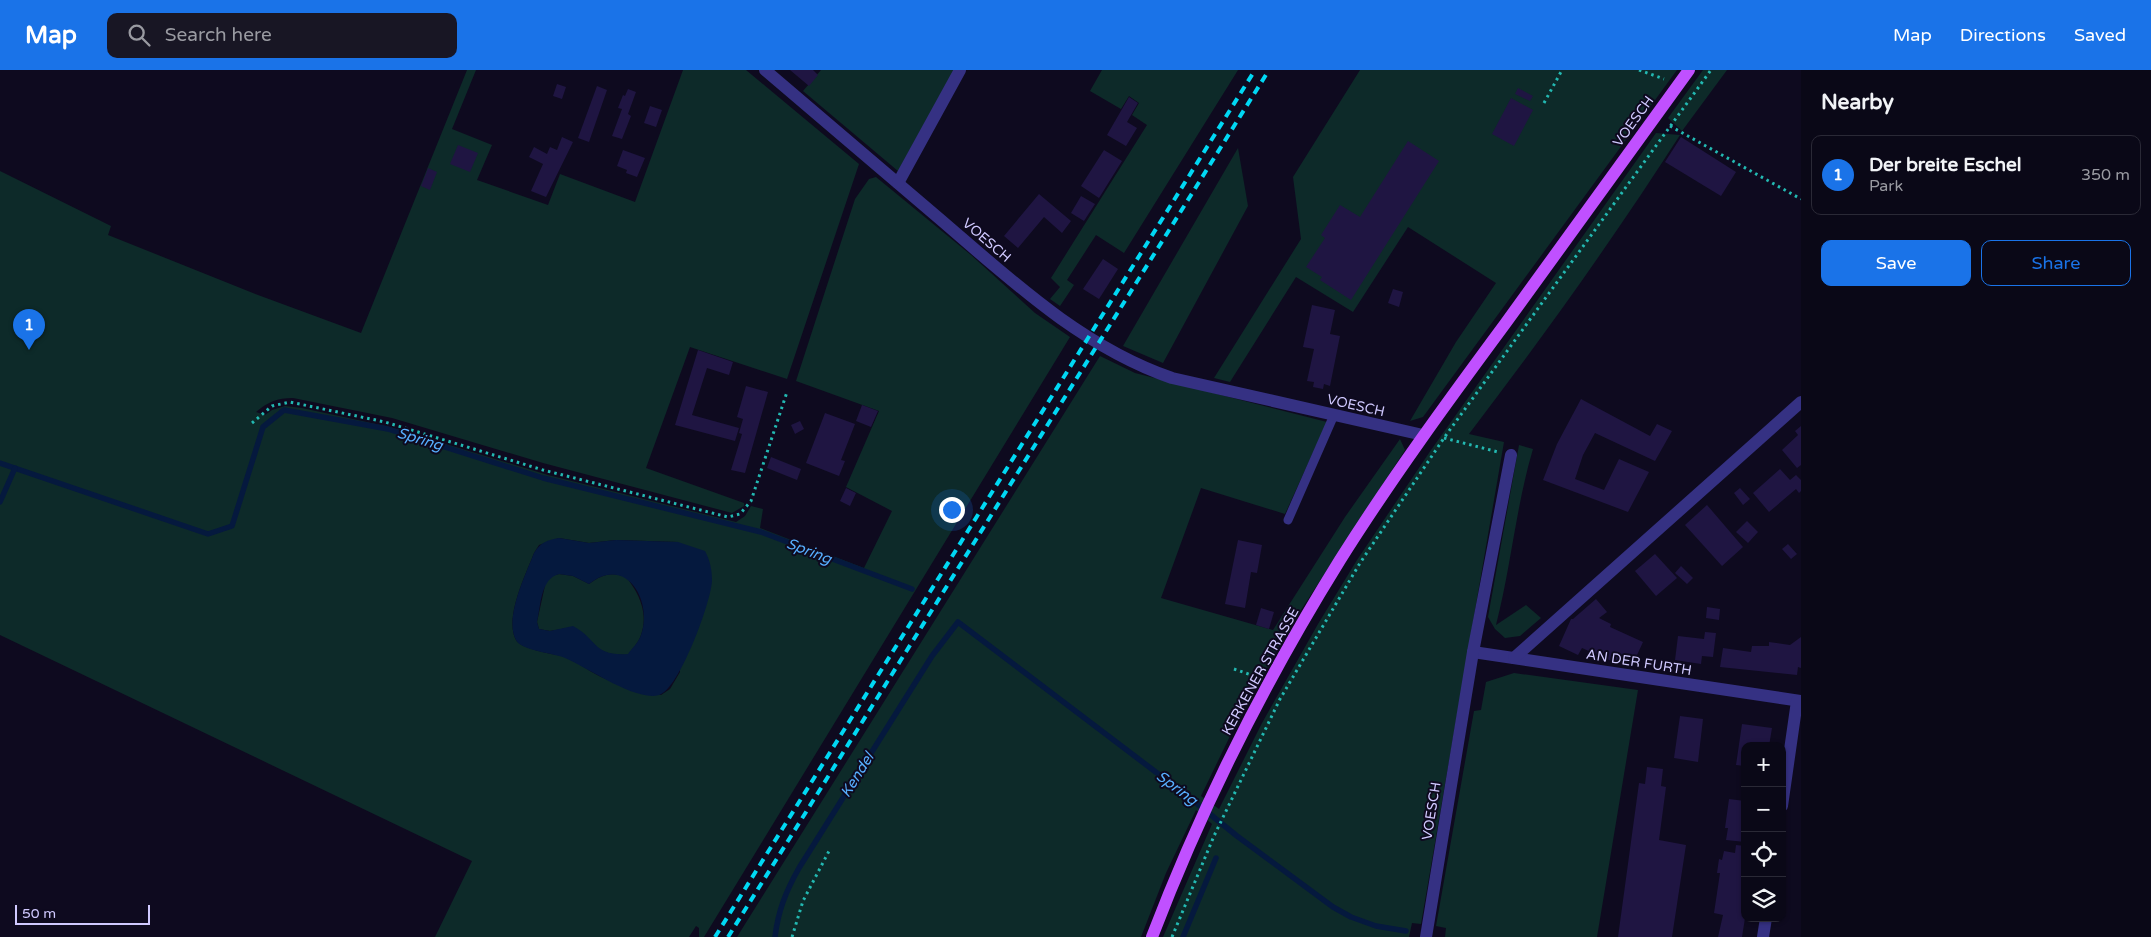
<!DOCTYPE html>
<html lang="en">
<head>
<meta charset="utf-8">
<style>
  :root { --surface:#0a0817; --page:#181624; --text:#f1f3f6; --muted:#999aa1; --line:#2a2936; --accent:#1a73e8 }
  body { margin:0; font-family:"Varela Round",sans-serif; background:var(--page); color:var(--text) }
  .controls { position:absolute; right:15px; bottom:15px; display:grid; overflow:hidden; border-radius:10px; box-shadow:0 1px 4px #0004 }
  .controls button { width:45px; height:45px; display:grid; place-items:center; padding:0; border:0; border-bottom:1px solid var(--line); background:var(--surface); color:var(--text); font:25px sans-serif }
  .scale { position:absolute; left:15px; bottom:12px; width:135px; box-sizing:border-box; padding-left:5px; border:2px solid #d0c9ff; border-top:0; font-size:14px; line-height:18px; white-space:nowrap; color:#d0c9ff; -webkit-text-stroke:4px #0e0a1f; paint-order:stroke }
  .you { position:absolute; left:951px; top:439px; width:18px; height:18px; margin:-12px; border:4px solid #fff; border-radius:50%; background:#1a73e8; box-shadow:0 0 0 8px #1a73e833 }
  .badge { display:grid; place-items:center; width:32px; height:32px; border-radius:50%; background:var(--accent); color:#fff; font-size:16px; font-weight:700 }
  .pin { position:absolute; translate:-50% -41px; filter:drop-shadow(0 1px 2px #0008) }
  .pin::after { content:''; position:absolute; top:26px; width:18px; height:15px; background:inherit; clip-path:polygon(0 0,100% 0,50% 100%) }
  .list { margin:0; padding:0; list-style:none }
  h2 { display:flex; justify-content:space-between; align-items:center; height:65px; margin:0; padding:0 20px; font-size:21px }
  h2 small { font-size:16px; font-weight:400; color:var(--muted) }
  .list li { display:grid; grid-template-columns:32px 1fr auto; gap:15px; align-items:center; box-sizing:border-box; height:80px; margin:0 10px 10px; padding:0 10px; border:1px solid var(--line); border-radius:10px }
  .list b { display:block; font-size:19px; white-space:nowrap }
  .list p { margin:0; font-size:16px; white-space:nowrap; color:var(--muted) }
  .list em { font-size:16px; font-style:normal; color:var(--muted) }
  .actions { display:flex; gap:10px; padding:15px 20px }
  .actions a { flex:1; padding:11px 0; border:1px solid var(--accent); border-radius:10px; text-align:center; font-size:18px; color:var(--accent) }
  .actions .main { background:var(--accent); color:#fff }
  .icon { flex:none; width:28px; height:28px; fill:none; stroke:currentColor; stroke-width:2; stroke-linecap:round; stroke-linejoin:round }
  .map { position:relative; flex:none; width:1801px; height:867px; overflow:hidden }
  header { display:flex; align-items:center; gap:30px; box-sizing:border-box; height:70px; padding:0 25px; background:var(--accent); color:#fff }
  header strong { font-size:24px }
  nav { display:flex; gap:28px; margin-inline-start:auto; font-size:18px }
  .search { width:350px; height:45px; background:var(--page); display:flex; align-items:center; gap:12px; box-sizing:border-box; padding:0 18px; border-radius:10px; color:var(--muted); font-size:19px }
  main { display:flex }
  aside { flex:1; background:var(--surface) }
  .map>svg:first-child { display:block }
  .green { fill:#0d2a29; fill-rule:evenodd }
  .water { fill:#05193e; fill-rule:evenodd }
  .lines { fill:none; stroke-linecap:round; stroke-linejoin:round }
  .stream { stroke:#05193e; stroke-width:5.5 }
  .building { fill:#1f1542 }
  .path { stroke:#23b9b2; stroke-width:3; stroke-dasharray:2.5 4; stroke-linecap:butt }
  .service { stroke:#353183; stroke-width:9 }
  .minor { stroke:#353183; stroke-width:12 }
  .primary { stroke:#c050ff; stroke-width:12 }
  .rail { stroke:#00d8f4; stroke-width:4; stroke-dasharray:8 6; stroke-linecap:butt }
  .labels { text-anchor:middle; stroke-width:4; stroke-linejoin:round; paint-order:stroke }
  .street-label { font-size:14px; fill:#d0c9ff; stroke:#0e0a1f }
  .water-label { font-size:15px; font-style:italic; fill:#57afff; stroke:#0e0a1f }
</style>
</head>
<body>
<header>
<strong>Map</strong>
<div class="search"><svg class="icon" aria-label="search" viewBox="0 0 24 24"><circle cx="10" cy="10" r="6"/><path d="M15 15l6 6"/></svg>Search here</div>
<nav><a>Map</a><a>Directions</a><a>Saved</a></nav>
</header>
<main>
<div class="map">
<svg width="1801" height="867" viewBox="0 0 1801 867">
  <rect width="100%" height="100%" fill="#0e0a1f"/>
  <g class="green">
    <path d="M467,0H476L452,59L492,75L477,110L548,135L560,104L635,132L683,0H746L859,94L787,309L690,277L646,398L744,433V436L732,443L543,393L392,348L293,328C277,328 268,332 256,342L265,345L272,340L285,336L302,338L390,357L548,405L736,452L745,446L751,436L763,439L760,458L864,498L892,441L846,417L879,341L796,311L855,129L869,109L876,107L971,185L1035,243L1070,267L704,867H699V858L696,856L689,867H435L472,791L0,565V101L111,156L108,165L258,225L361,263ZM559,468L589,473L616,470L678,472L680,602L670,619L661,625C641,619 618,615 599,606C587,600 575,590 562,586C552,584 521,579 516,570C504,548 526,504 534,483L539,475Z"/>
    <path d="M821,0H954L898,101L803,21Z"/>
    <path d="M1102,0H1238L1124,183L1096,165L1067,210L1074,215L1060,236L1050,229L1060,217L1051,208L1147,55L1132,45L1139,33L1129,26L1121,39L1090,21Z"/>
    <path d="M1360,0H1677L1423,347L1410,351L1456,272L1496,213L1408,157L1353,242L1296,207L1230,312L1214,308L1301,169L1293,107Z"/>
    <path d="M1703,0H1727L1682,61L1668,48Z"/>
    <path d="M1656,63L1680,65C1614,168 1543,267 1469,364L1504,372L1421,854L1412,853L1409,867H1163L1212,754L1196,740L1166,803L1141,867H737L1100,286L1135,303L1327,352L1285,444L1201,418L1161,528L1273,560L1345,447L1400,369L1405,380L1288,560L1231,664L1201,726L1219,739L1262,653L1318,554L1357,490L1431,380Z"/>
    <path d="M1238,78L1248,136L1163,293L1123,276Z"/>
    <path d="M1519,375L1533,379C1516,436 1511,497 1496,555L1526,535L1541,548L1520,566L1505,568L1495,559L1488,547Z"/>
    <path d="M559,504L573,506L589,514C601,505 611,501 626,507C639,523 649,544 641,565C639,572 632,579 628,585C591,585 599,572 573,557L550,561L539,559L537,552L546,511L551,506Z"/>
    <path d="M1514,603L1638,620L1597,867H1445L1446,858L1436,856L1474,641L1481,640L1486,612Z"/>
  </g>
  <path class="water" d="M559,468L589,473L616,470L678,472L705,481C710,490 712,500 712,510C712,530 679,620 659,625C636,632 587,597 565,588C555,583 521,581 516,570C504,548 526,504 534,483C541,472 547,470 559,468ZM559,504L573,506L589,514C627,484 653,532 641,565C639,572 632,578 628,584C592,586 599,570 573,556L550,561L539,559L537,552C541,536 540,509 559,504Z"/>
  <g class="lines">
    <g class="stream">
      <path d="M0,393L208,464L232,456L263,357L284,340L388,359L543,408L761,462L912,519"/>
      <path d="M0,432L15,398"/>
      <path d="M775,867C778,841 786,821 799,798L932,586L958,552L1190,728L1237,766L1333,837L1351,847L1376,856L1406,861"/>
      <path d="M1183,867L1216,788"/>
    </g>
  </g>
  <g class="building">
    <path d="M790,0H813L818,5L809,16Z"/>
    <path d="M557,14L566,17L562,29L553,26Z"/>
    <path d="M597,16L607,20L589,72L578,68Z"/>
    <path d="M1518,18L1533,26L1530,31L1515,24Z"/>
    <path d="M628,19L636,22L628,44L631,46L622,69L612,66L622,39L618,38L623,25L625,26Z"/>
    <path d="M1129,27L1138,33L1127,52L1137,58L1126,76L1107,65Z"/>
    <path d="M1511,28L1533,40L1514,76L1492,64Z"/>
    <path d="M650,36L662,40L656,57L644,53Z"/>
    <path d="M562,67L573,72L546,127L531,121L543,94L529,87L534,77L547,84L550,77L557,80Z"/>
    <path d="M1681,67L1736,102L1721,126L1665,92Z"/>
    <path d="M1408,71L1439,91L1351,230L1320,210L1322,207L1306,197L1325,168L1321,165L1340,135L1360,147Z"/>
    <path d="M458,75L478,83L470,102L450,94Z"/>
    <path d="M623,80L645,88L637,107L626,103L627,100L617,96Z"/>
    <path d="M1104,80L1122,91L1099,128L1081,116Z"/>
    <path d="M428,98L437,102L430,120L421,116Z"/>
    <path d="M1039,124L1071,151L1062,163L1044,147L1018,178L1004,166Z"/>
    <path d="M1081,126L1095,134L1084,151L1071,143Z"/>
    <path d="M1103,189L1118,199L1099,229L1083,219Z"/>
    <path d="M1393,219L1403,222L1399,237L1388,233Z"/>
    <path d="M1312,235L1335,240L1330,264L1340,266L1330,316L1324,314L1323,319L1313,317L1314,312L1307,311L1314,279L1303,277Z"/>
    <path d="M698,280L733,292L729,305L707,298L692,345L739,358L735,371L675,355Z"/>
    <path d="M746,316L768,322L745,403L731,400L742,364L739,363L743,349L737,347Z"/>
    <path d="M1581,329L1650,366L1657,354L1672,361L1655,391L1595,363L1583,385L1575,409L1604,420L1619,389L1649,402L1628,442L1543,410L1557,374Z"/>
    <path d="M862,335L878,341L871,357L856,351Z"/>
    <path d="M825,343L855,354L841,390L845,391L839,406L806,393Z"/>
    <path d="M800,351L804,359L795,364L791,355Z"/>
    <path d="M1801,356V395L1797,398L1782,380L1798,365L1795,361Z"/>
    <path d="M771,387L801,399L797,410L767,398Z"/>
    <path d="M1780,399L1790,410L1796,405L1801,410V421L1799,423L1796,419L1769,442L1753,423Z"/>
    <path d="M846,418L856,423L850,436L840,431Z"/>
    <path d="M1740,418L1750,429L1743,435L1734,423Z"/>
    <path d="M1707,435L1743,477L1722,496L1685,455Z"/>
    <path d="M1747,451L1758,462L1748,473L1736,462Z"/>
    <path d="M1238,470L1262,475L1257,503L1251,502L1245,538L1225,534Z"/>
    <path d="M1788,474L1797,484L1791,489L1782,479Z"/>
    <path d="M1655,484L1677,508L1656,526L1635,501Z"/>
    <path d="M1681,496L1693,508L1687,514L1675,503Z"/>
    <path d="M1596,529L1607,542L1599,548L1611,554L1610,557L1643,572L1632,596L1618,589L1616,593L1582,578L1578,585L1559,576L1571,549H1573Z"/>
    <path d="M1707,537L1720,539L1719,550L1706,548Z"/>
    <path d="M1261,538L1274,542L1269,559L1256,555Z"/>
    <path d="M1705,562L1716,563L1713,587L1702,586L1701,594L1675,590L1678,566L1704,569Z"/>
    <path d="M1801,567V598L1798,597L1797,605L1720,597L1723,578L1751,582L1752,576H1769V572L1790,575Z"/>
    <path d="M1680,646L1703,649L1698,692L1674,688Z"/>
    <path d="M1742,654L1772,658L1769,676H1745V696L1736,695Z"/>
    <path d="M1647,697L1663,699L1661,716L1666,717L1659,770L1686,775L1672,867H1618L1639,713L1645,714Z"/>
    <path d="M1729,729L1745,731V772L1726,770L1728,758H1725Z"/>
    <path d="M1736,775L1745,776V848L1742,867H1718L1723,845L1714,843L1720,803H1717L1719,789L1722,790L1724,781L1735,783Z"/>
  </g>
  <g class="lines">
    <g class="path">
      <path d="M1639,0L1664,9"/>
      <path d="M1544,33L1562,0"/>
      <path d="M1670,56L1801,129"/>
      <path d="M252,353L272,336L290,332L385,352L543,400L728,447L740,444L751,431L787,322"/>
      <path d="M1444,368L1498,382"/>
      <path d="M1234,599L1257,607"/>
      <path d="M792,867L803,831L829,781"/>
      <path d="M1172,867L1214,766L1280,629L1360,493L1444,368L1711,0"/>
    </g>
    <path class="service" d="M1288,450L1334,345"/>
    <g class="minor">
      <path d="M765,0C824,50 882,100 941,150C1012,211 1082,277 1172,308L1423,365"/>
      <path d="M898,113L960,0"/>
      <path d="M1473,582L1801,631"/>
      <path d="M1514,588L1801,332"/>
      <path d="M1782,736L1797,631"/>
      <path d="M1426,867L1473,582L1511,385"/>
      <path d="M1763,867L1766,848"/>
    </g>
    <path class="primary" d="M1152,867C1202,736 1266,609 1340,490C1391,409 1448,331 1505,254C1566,169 1628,85 1689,0"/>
    <g class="rail">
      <path d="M715,867L1255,0"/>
      <path d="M728,867L1269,0"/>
    </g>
  </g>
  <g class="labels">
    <g class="street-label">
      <text transform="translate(1633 51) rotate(-54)" y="5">VOESCH</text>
      <text transform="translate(987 170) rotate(41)" y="5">VOESCH</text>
      <text transform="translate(1356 335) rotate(13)" y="5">VOESCH</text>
      <text transform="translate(1639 592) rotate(9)" y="5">AN DER FURTH</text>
      <text transform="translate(1260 601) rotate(-61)" y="5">KERKENER STRASSE</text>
      <text transform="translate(1431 741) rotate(-81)" y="5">VOESCH</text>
    </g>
    <g class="water-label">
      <text transform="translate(420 369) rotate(17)" y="5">Spring</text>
      <text transform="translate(809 481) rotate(21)" y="5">Spring</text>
      <text transform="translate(857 705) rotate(-58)" y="5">Kendel</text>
      <text transform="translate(1177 718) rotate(37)" y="5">Spring</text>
    </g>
  </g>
</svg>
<div class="controls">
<button>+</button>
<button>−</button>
<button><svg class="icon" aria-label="locate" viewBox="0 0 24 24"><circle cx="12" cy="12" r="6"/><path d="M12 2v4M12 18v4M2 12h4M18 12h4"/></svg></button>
<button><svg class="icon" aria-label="layers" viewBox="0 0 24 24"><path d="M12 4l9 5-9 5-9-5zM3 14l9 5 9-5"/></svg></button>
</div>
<div class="scale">50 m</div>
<div class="you"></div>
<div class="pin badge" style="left:29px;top:280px">1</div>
</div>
<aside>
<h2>Nearby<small></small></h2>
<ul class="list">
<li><span class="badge">1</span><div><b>Der breite Eschel</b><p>Park</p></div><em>350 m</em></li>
</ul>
<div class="actions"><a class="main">Save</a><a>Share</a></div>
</aside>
</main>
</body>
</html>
